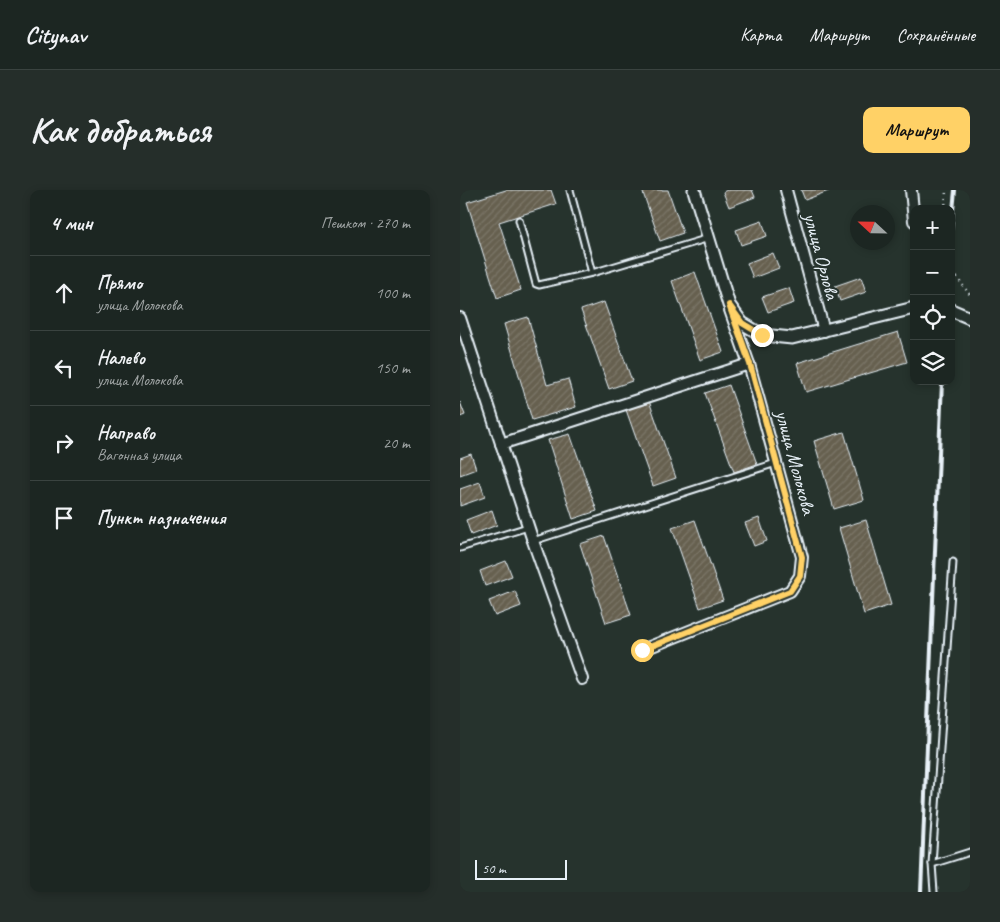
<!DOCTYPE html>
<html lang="ru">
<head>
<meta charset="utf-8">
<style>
  :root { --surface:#1c2622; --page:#252e2a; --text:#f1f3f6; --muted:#a0a5a5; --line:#3a4340; --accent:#ffd166 }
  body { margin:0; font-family:Caveat,sans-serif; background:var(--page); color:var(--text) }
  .controls { position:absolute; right:15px; top:15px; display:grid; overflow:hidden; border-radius:10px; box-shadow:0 2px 8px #0003 }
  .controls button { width:45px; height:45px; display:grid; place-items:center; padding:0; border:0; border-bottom:1px solid var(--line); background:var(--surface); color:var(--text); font:25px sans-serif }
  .compass { position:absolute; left:390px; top:15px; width:45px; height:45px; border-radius:50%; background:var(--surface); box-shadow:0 2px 8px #0003; rotate:292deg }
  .scale { position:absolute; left:15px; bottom:12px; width:92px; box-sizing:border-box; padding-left:5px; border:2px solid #e8f1f8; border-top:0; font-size:14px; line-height:18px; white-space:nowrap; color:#e8f1f8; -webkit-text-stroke:4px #26332d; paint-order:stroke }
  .stop { position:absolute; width:15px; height:15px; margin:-11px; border:4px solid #ffd166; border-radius:50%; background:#fff }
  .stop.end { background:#ffd166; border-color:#fff; box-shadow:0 1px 5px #0008 }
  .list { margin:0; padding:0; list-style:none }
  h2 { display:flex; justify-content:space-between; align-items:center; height:65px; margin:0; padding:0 20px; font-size:21px }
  h2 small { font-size:16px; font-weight:400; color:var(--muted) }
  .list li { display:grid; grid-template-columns:32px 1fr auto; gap:15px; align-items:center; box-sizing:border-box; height:75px; padding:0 20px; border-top:1px solid var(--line) }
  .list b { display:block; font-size:19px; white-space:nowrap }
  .list p { margin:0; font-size:16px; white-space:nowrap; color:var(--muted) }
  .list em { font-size:16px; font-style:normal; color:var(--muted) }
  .icon { flex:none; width:28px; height:28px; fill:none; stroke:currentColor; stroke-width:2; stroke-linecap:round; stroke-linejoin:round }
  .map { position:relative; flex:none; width:510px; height:702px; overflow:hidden; border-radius:10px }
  header { display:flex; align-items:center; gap:30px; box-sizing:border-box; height:70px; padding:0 25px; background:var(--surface); border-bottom:1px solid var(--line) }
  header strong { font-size:24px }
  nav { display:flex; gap:28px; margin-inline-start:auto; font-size:18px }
  .intro { display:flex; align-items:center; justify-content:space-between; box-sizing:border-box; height:120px; padding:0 30px }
  h1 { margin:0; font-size:35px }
  .button { padding:12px 22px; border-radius:10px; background:var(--accent); color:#111; font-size:18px; font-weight:700 }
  main { display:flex; gap:30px; padding:0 30px }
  aside { flex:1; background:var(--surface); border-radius:10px; box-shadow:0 2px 8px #0003 }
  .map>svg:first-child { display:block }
  .building { fill:url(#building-hatch); stroke:#e8f1f8 }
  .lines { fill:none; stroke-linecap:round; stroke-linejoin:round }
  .service-casing { stroke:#e8f1f8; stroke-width:9 }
  .minor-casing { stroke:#e8f1f8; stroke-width:14 }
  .tertiary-casing { stroke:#e8f1f8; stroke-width:15 }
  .path { stroke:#e8f1f8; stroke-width:2.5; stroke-dasharray:1 4; stroke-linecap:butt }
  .service { stroke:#26332d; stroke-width:5 }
  .minor { stroke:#26332d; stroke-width:10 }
  .tertiary { stroke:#26332d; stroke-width:11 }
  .rail { stroke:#e8f1f8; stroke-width:4 }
  .route { stroke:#ffd166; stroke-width:6 }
  .labels { text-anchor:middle; stroke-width:4; stroke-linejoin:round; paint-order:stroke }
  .street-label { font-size:20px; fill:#e8f1f8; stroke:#26332d }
</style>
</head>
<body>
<header>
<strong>Citynav</strong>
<nav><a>Карта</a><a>Маршрут</a><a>Сохранённые</a></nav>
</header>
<div class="intro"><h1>Как добраться</h1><a class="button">Маршрут</a></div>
<main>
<aside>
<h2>4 мин<small>Пешком · 270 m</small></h2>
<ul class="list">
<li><svg class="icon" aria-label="ahead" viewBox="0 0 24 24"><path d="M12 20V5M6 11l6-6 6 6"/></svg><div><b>Прямо</b><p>улица Молокова</p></div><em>100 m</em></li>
<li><svg class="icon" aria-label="left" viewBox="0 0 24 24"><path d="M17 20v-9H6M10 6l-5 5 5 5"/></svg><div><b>Налево</b><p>улица Молокова</p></div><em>150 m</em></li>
<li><svg class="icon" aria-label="right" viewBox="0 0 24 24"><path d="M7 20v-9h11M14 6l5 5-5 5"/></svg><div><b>Направо</b><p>Вагонная улица</p></div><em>20 m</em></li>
<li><svg class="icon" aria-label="arrive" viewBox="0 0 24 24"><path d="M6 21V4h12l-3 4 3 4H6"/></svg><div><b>Пункт назначения</b></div></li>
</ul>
</aside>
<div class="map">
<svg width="510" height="702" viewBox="0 0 510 702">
  <defs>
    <pattern id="building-hatch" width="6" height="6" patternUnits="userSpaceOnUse" patternTransform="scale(1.25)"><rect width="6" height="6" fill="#66604f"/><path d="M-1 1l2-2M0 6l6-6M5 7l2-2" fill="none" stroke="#7c7769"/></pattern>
  </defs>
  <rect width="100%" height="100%" fill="#26332d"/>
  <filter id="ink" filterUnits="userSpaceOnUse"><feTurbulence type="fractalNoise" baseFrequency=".02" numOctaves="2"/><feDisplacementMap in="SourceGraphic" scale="10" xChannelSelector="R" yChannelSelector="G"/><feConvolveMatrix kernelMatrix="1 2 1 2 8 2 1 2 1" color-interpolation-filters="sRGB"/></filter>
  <g filter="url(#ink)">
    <g class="building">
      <path d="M46,0H91L96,14L39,32L61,100L37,108L7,12Z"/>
      <path d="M182,0H208L223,43L200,51Z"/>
      <path d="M267,0H292L295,7L269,17L263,2Z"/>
      <path d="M341,0H371L345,10Z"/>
      <path d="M302,31L307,46L281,55L276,40Z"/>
      <path d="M313,63L319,78L293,88L287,73Z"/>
      <path d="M235,82L263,162L240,170L212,91Z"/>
      <path d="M401,87L406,102L380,111L375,96Z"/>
      <path d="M329,98L334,113L308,122L302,107Z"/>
      <path d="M144,112L172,191L149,199L121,120Z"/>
      <path d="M68,127L87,195L108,189L116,217L72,230L44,134Z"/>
      <path d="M438,142L447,172L346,202L337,173Z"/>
      <path d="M269,195L297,274L274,282L245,203Z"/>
      <path d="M188,208L216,288L193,296L165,217Z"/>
      <path d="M0,212L5,225L0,227Z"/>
      <path d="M384,242L404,310L374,319L354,251Z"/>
      <path d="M110,244L137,321L113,329L88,250Z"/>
      <path d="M11,264L16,279L0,285V268Z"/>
      <path d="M20,292L25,307L0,316V299Z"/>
      <path d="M32,320L37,335L11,345L6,330Z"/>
      <path d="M299,328L307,351L294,356L285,333Z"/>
      <path d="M235,330L263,410L240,418L212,338Z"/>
      <path d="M406,330L431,415L404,424L379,338Z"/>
      <path d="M144,346L171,425L146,433L120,354Z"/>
      <path d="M46,371L52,386L25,396L20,381Z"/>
      <path d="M55,401L61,416L35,426L29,411Z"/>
    </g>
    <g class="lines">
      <defs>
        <g id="service">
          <path d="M110,0L132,83"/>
          <path d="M59,30L76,94L79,95L132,83L249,48"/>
          <path d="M73,351L316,273"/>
          <path d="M0,358L68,337"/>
          <path d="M472,674L510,662"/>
          <path d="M474,702L472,674L493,372"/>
        </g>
        <g id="minor">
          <path d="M326,0L364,141"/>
          <path d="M451,0L454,31"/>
          <path d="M0,128L73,351L122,489"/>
          <path d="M41,254L289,174"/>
          <path d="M182,460L330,401L340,386L342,367L289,174L270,120"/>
        </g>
        <g id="tertiary">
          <path d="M234,0L269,115L282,133L302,145L332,148L454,118"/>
          <path d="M491,120L510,128"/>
        </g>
      </defs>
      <use href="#service" class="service-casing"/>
      <use href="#minor" class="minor-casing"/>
      <use href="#tertiary" class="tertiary-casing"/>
      <g class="path">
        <path d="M485,19L486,0"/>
        <path d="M491,79L510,105"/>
      </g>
      <use href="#service" class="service"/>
      <use href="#minor" class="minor"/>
      <use href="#tertiary" class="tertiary"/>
      <g class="rail">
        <path d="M491,41L495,0"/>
        <path d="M461,702L482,191"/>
      </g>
    </g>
  </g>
  <g class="lines" filter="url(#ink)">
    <path class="route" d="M182,460L330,401L340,386L342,367L290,174L269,115L282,133L302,145"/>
  </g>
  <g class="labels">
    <g class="street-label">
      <text transform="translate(362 66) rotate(75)" y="7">улица Орлова</text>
      <text transform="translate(336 272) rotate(75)" y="7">улица Молокова</text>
    </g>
  </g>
</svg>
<div class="controls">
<button>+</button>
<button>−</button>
<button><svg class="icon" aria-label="locate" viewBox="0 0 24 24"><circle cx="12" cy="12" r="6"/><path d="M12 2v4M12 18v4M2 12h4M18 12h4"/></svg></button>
<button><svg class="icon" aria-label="layers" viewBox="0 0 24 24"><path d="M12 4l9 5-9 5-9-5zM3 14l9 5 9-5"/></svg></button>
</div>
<svg class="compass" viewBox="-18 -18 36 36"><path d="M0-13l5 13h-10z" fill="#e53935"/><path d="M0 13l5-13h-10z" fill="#a0a5a5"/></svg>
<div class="scale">50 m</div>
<div class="stop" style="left:182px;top:460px"></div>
<div class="stop end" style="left:302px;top:145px"></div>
</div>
</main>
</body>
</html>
